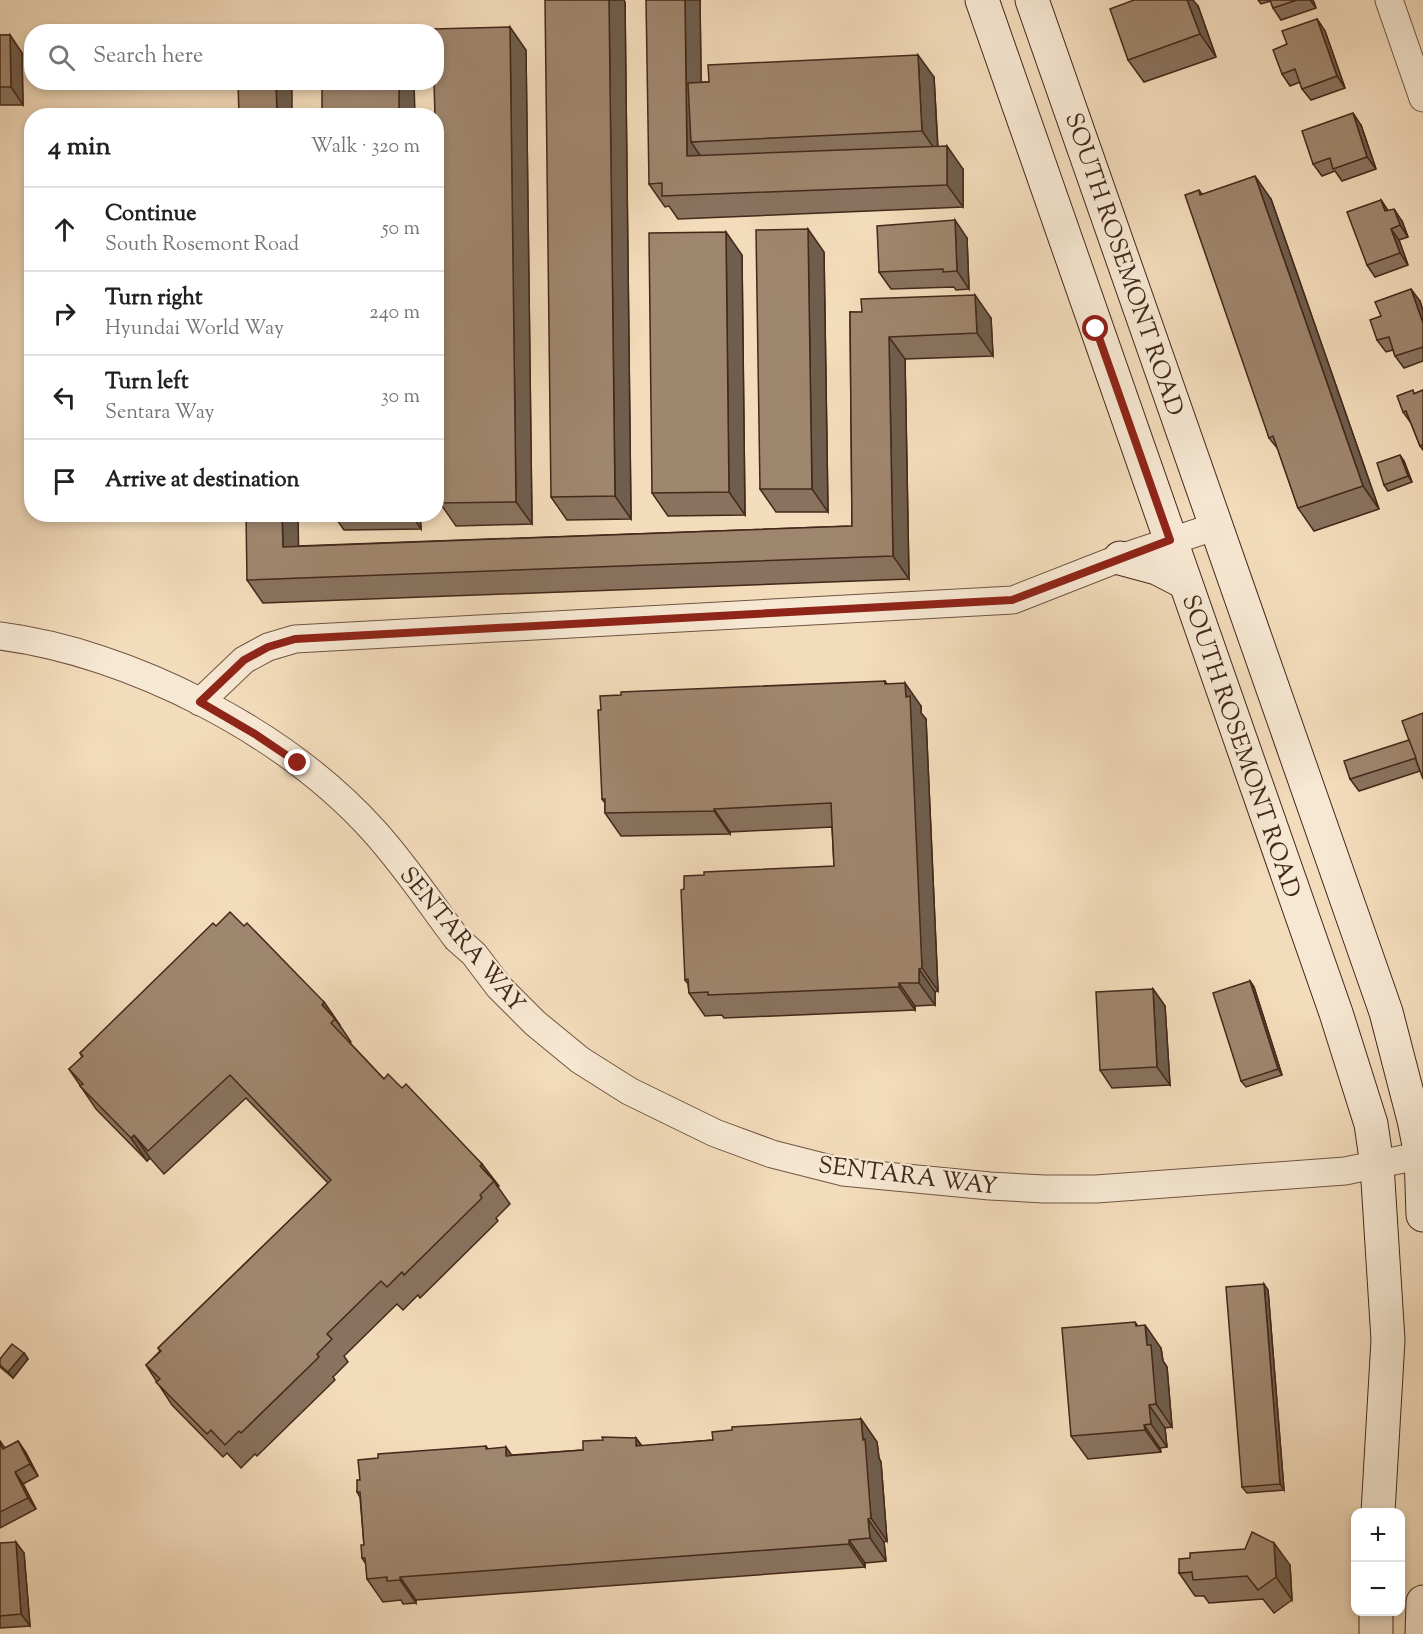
<!DOCTYPE html>
<html lang="en">
<head>
<meta charset="utf-8">
<style>
  :root { --surface:#fff; --page:#f6f6f6; --text:#202124; --muted:#757577; --line:#e0e0e0 }
  body { margin:0; font-family:"Sorts Mill Goudy",serif; background:var(--page); color:var(--text) }
  .controls { position:absolute; right:18px; bottom:18px; display:grid; overflow:hidden; border-radius:12px; box-shadow:0 3px 9px #0003 }
  .controls button { width:54px; height:54px; display:grid; place-items:center; padding:0; border:0; border-bottom:2px solid var(--line); background:var(--surface); color:var(--text); font:30px sans-serif }
  .stop { position:absolute; width:18px; height:18px; margin:-14px; border:4px solid #8f2418; border-radius:50%; background:#fff }
  .stop.end { background:#8f2418; border-color:#fff; box-shadow:0 2px 6px #0008 }
  .list { margin:0; padding:0; list-style:none }
  h2 { display:flex; justify-content:space-between; align-items:center; height:78px; margin:0; padding:0 24px; font-size:26px }
  h2 small { font-size:20px; font-weight:400; color:var(--muted) }
  .list li { display:grid; grid-template-columns:39px 1fr auto; gap:18px; align-items:center; box-sizing:border-box; height:84px; padding:0 24px; border-top:2px solid var(--line) }
  .list b { display:block; font-size:22px; white-space:nowrap }
  .list p { margin:0; font-size:20px; white-space:nowrap; color:var(--muted) }
  .list em { font-size:20px; font-style:normal; color:var(--muted) }
  .icon { flex:none; width:33px; height:33px; fill:none; stroke:currentColor; stroke-width:2; stroke-linecap:round; stroke-linejoin:round }
  .map { position:relative; flex:none; width:1423px; height:1634px; overflow:hidden }
  .search { position:absolute; background:var(--surface); box-shadow:0 3px 9px #0003; left:24px; top:24px; width:420px; height:66px; display:flex; align-items:center; gap:15px; box-sizing:border-box; padding:0 21px; border-radius:24px; color:var(--muted); font-size:22px }
  .panel { position:absolute; background:var(--surface); box-shadow:0 3px 9px #0003; left:24px; top:108px; width:420px; height:414px; border-radius:24px }
  .map>svg:first-child { display:block }
  .lines { fill:none; stroke-linecap:round; stroke-linejoin:round }
  .street-casing { stroke:#705542; stroke-width:29 }
  .secondary-casing { stroke:#44281a; stroke-width:35 }
  .street { stroke:#f7e8d3; stroke-width:27 }
  .secondary { stroke:#f7e8d3; stroke-width:33 }
  .wall { fill:#89735f; stroke:#44281a; stroke-width:1.5 }
  .shaded-wall { fill:#6f5e4d; stroke:#44281a; stroke-width:1.5 }
  .building { fill:#9f866e; stroke:#44281a; stroke-width:1.5 }
  .route { stroke:#8f2418; stroke-width:8 }
  .labels { text-anchor:middle; stroke-width:4.5; stroke-linejoin:round; paint-order:stroke }
  .street-label { font-size:24px; fill:#44281a; stroke:#f7e8d3 }
</style>
</head>
<body>
<div class="map">
<svg width="1423" height="1634" viewBox="0 0 1423 1634">
  <rect width="100%" height="100%" fill="#f3dcbb"/>
  <filter id="stains"><feTurbulence type="fractalNoise" baseFrequency=".00333" numOctaves="4"/><feColorMatrix values="0 0 0 0 .2 0 0 0 0 .09 0 0 0 0 .02 0 0 0 .5 -.17"/></filter>
  <radialGradient id="worn" r=".72"><stop offset=".6" stop-color="#630" stop-opacity="0"/><stop offset="1" stop-color="#630" stop-opacity=".3"/></radialGradient>
  <g class="lines">
    <defs>
      <g id="street">
        <path d="M1389,0L1423,98"/>
        <path d="M0,636C131,653 285,732 374,831C404,864 430,903 457,939L474,954L499,987L535,1023L580,1060L629,1091L715,1133L772,1154L843,1172L990,1186L1044,1189H1096L1345,1171L1423,1155"/>
        <path d="M200,702L244,660L268,647L295,639L1013,600L1120,558L1217,526"/>
      </g>
      <g id="secondary">
        <path d="M982,0L1336,1013L1371,1124L1377,1165L1388,1340L1378,1512"/>
        <path d="M1032,0L1386,1012L1414,1120L1421,1155L1423,1215"/>
        <path d="M1120,558L1157,568L1184,582"/>
        <path d="M1376,1634V1612"/>
        <path d="M1422,1634L1423,1602"/>
      </g>
    </defs>
    <use href="#street" class="street-casing"/>
    <use href="#secondary" class="secondary-casing"/>
    <use href="#street" class="street"/>
    <use href="#secondary" class="secondary"/>
  </g>
  <g class="wall">
    <path d="M700,0L701,82L934,77L938,147L963,169V207L678,219L669,206L665,207L649,184Z"/>
    <path d="M1258,0H1313L1316,8L1281,20L1273,8L1271,1L1261,4Z"/>
    <path d="M625,2L631,519L567,520L551,497Z"/>
    <path d="M1198,6L1216,57L1144,82L1128,60Z"/>
    <path d="M1317,19L1325,31L1345,88L1311,100L1302,89L1300,82L1290,86L1282,74L1287,44Z"/>
    <path d="M0,35H10L22,53L23,105H0Z"/>
    <path d="M526,50L532,524L456,526L440,503Z"/>
    <path d="M1361,125L1376,169L1342,181L1335,171L1322,176L1313,164Z"/>
    <path d="M1199,190L1202,194L1271,199L1379,509L1314,531L1298,508L1278,449L1269,438Z"/>
    <path d="M1381,200L1388,211L1402,221L1408,237L1399,240L1408,265L1375,277L1367,265Z"/>
    <path d="M967,238L969,289L956,290L954,287L891,289L879,272Z"/>
    <path d="M824,252L828,512H776L760,489Z"/>
    <path d="M742,255L745,515L668,516L652,493Z"/>
    <path d="M1420,301L1423,311V361L1404,368L1395,356L1393,350L1386,352L1377,340Z"/>
    <path d="M850,312L991,318L993,356L905,359L909,579L263,603L247,580L298,546L852,526Z"/>
    <path d="M1423,390V450L1420,446L1411,423L1403,412L1415,393Z"/>
    <path d="M1404,461L1412,482L1388,491L1384,485Z"/>
    <path d="M333,514H420L421,529L344,530Z"/>
    <path d="M885,681L887,684L921,706V713L926,719L938,991L935,992V1005L915,1006V1010L724,1018L722,1015L705,1016L689,993L688,984L685,980L834,866L832,827L730,832V834L621,836L605,813V803L602,799Z"/>
    <path d="M1409,740L1420,771L1359,791L1350,779Z"/>
    <path d="M216,926L324,1002L351,1042L350,1043L384,1079L402,1088L482,1164L510,1204L496,1218L498,1221L420,1298L418,1295L403,1310L397,1304L344,1356L348,1362L333,1377L335,1380L257,1456L255,1454L241,1468L227,1453L223,1457L172,1405L146,1365L160,1351L158,1348L328,1183L246,1098L164,1174L150,1158L147,1161L96,1109L69,1069L82,1057L80,1053Z"/>
    <path d="M1250,981L1254,987L1282,1075L1246,1087L1241,1081Z"/>
    <path d="M1153,989L1165,1006L1170,1085L1112,1088L1100,1070Z"/>
    <path d="M1268,1290L1284,1490L1247,1493L1242,1487Z"/>
    <path d="M1138,1326L1161,1348L1163,1361L1167,1367L1172,1427L1165,1428L1167,1447L1160,1448L1161,1452L1088,1459L1071,1436Z"/>
    <path d="M24,1353L28,1359L13,1378L0,1367V1359Z"/>
    <path d="M861,1419L877,1442L879,1458L881,1462L887,1541L884,1542L886,1561L865,1563V1567L416,1600V1603L403,1604L401,1600L383,1602L367,1579L366,1564L362,1558L364,1545L360,1497L357,1492L360,1480L486,1446L488,1449L512,1455L583,1450L636,1438L642,1446L713,1440Z"/>
    <path d="M0,1441L5,1448L18,1441L26,1453L38,1476L23,1484L36,1509L0,1528Z"/>
    <path d="M0,1543L24,1553L30,1626L0,1628Z"/>
    <path d="M1290,1565L1292,1600L1274,1613L1263,1599L1209,1603L1204,1596H1195L1179,1573Z"/>
  </g>
  <g class="shaded-wall">
    <path d="M609,0H624L625,2L631,519L615,496Z"/>
    <path d="M685,0H700L702,141L691,142L702,158L687,156Z"/>
    <path d="M1187,0H1193L1198,6L1216,57L1200,34Z"/>
    <path d="M1310,0H1313L1316,8Z"/>
    <path d="M1317,19L1325,31L1345,88L1337,76Z"/>
    <path d="M510,27L526,50L532,524L516,502Z"/>
    <path d="M10,35L22,53L23,105L11,87Z"/>
    <path d="M918,55L934,77L938,154L922,131Z"/>
    <path d="M276,82H292V116H277Z"/>
    <path d="M399,82H414L415,116H399Z"/>
    <path d="M1353,113L1361,125L1376,169L1367,157Z"/>
    <path d="M947,146L963,169V207L947,185Z"/>
    <path d="M1255,176L1271,199L1379,509L1363,486Z"/>
    <path d="M1381,200L1389,212L1385,211Z"/>
    <path d="M1394,209L1402,221L1408,237L1400,225Z"/>
    <path d="M955,220L967,238L969,289L957,271Z"/>
    <path d="M808,229L824,252L828,512L812,489Z"/>
    <path d="M1391,229L1399,240L1408,265L1400,253Z"/>
    <path d="M726,232L742,255L745,515L729,492Z"/>
    <path d="M1411,289L1420,301L1423,311V323Z"/>
    <path d="M975,295L991,318L993,356L977,333Z"/>
    <path d="M889,337L905,359L909,579L893,556Z"/>
    <path d="M1400,455L1404,461L1412,482L1408,476Z"/>
    <path d="M282,514H298L299,570L283,547Z"/>
    <path d="M411,514H420L421,529Z"/>
    <path d="M905,683L921,706V713L926,719L938,991L922,968Z"/>
    <path d="M714,809L730,832V834L714,811Z"/>
    <path d="M919,969L935,992V1005L919,983Z"/>
    <path d="M1250,981L1254,987L1282,1075L1278,1069Z"/>
    <path d="M899,983L915,1006V1010L899,987Z"/>
    <path d="M1153,989L1165,1006L1170,1085L1157,1067Z"/>
    <path d="M324,1002L340,1025V1026L335,1019L322,1005Z"/>
    <path d="M134,1135L150,1158L147,1161L131,1138Z"/>
    <path d="M482,1164L499,1186L498,1187L494,1181L480,1166Z"/>
    <path d="M1264,1284L1268,1290L1284,1490L1280,1484Z"/>
    <path d="M1135,1322L1147,1339L1145,1325L1161,1348L1163,1361L1167,1367L1172,1427L1156,1404Z"/>
    <path d="M24,1353L28,1359L13,1378L8,1372Z"/>
    <path d="M1149,1405L1165,1428L1167,1447L1151,1424Z"/>
    <path d="M861,1419L877,1442L879,1458L881,1462L887,1541L871,1518Z"/>
    <path d="M1144,1425L1160,1448L1161,1452L1145,1430Z"/>
    <path d="M636,1438L652,1461L636,1446Z"/>
    <path d="M18,1441L26,1453L38,1476L30,1464Z"/>
    <path d="M506,1447L522,1470L506,1456Z"/>
    <path d="M15,1472L23,1484L36,1509L28,1498Z"/>
    <path d="M868,1519L884,1542L886,1561L870,1538Z"/>
    <path d="M849,1540L865,1563V1567L849,1544Z"/>
    <path d="M16,1542L24,1553L30,1626L21,1614Z"/>
    <path d="M1274,1543L1290,1565L1292,1600L1276,1577Z"/>
    <path d="M400,1577L416,1600V1603L400,1580Z"/>
  </g>
  <g class="building">
    <path d="M545,0H609L615,496L551,497Z"/>
    <path d="M646,0H685L687,156L947,146V185L662,196V183L649,184Z"/>
    <path d="M1134,0H1187L1200,34L1128,60L1110,9Z"/>
    <path d="M1270,0H1297L1273,8Z"/>
    <path d="M1317,19L1337,76L1302,89L1295,69L1282,74L1273,50L1287,44L1282,31Z"/>
    <path d="M510,27L516,502L440,503L436,252V116H435L434,82H436V32H433V29Z"/>
    <path d="M0,35H10L11,87H0Z"/>
    <path d="M918,55L922,131L691,142L688,83L709,82L708,65Z"/>
    <path d="M238,82H276L277,116H239Z"/>
    <rect x="322" y="82" width="77" height="34"/>
    <path d="M1353,113L1367,157L1333,169L1330,158L1313,164L1302,131Z"/>
    <path d="M1255,176L1363,486L1298,508L1273,436L1269,438L1185,195L1199,190L1200,195Z"/>
    <path d="M1381,200L1385,211L1394,209L1400,225L1391,229L1400,253L1367,265L1347,212Z"/>
    <path d="M955,220L957,271L943,272V269L879,272L877,226Z"/>
    <path d="M808,229L812,489H760L756,230Z"/>
    <path d="M726,232L729,492L652,493L649,233Z"/>
    <path d="M1411,289L1423,323V347L1395,356L1389,337L1377,340L1370,320L1381,316L1375,302Z"/>
    <path d="M975,295L977,333L889,337L893,556L247,580L246,514H282L283,547L852,526L850,312H862L861,299Z"/>
    <path d="M1413,390L1414,394L1423,390V444L1420,446L1406,411L1403,412L1397,396Z"/>
    <path d="M1400,455L1408,476L1384,485L1377,463Z"/>
    <path d="M885,681V684L905,683L906,697L910,696L922,968L919,969V983H899V987L708,995V992L689,993L688,979L685,980L681,890L684,889V876L704,875V872L834,866L831,803L714,809V811L605,813V799H602L598,710H601L600,696L621,695V692Z"/>
    <path d="M1423,713V779L1402,721Z"/>
    <path d="M1409,740L1416,758L1350,779L1344,761Z"/>
    <path d="M230,912L244,926L247,923L324,1002L322,1005L335,1019L331,1023L384,1079L388,1074L402,1088L406,1084L482,1164L480,1166L494,1181L480,1195L482,1198L404,1275L402,1272L387,1287L381,1281L327,1334L332,1339L317,1354L319,1357L241,1433L239,1431L225,1445L211,1430L207,1434L156,1382L160,1379L146,1365L161,1351L158,1348L331,1180L230,1075L148,1151L134,1135L131,1138L80,1086L83,1084L69,1069L83,1056L80,1053L213,923L216,926Z"/>
    <path d="M1250,981L1278,1069L1241,1081L1213,993Z"/>
    <path d="M1153,989L1157,1067L1100,1070L1096,992Z"/>
    <path d="M1264,1284L1280,1484L1242,1487L1226,1287Z"/>
    <path d="M1135,1322L1136,1326L1145,1325L1147,1345H1151L1156,1404L1149,1405L1151,1424L1144,1425L1145,1430L1071,1436L1062,1328Z"/>
    <path d="M12,1344L24,1353L8,1372L0,1365V1359Z"/>
    <path d="M861,1419L863,1440L865,1439L871,1518L868,1519L870,1538L849,1540V1544L400,1577V1580L387,1581V1577L367,1579L365,1558H362L361,1545H364L360,1492H357V1480H360L358,1460L378,1458V1454L486,1446V1449L506,1447V1456L583,1450V1441L603,1440L602,1437L636,1438V1446L713,1440L712,1432L732,1430V1427Z"/>
    <path d="M18,1441L30,1464L15,1472L28,1498L0,1512V1443L3,1449Z"/>
    <path d="M1252,1532L1274,1543L1276,1577L1258,1590L1247,1576L1193,1580L1192,1572L1179,1573V1559L1190,1558V1553L1245,1549Z"/>
    <path d="M16,1542L21,1614L0,1616V1543Z"/>
  </g>
  <g class="lines">
    <path class="route" d="M298,763L255,734L200,702L244,660L268,647L295,639L1012,600L1170,540L1096,329"/>
  </g>
  <g class="labels">
    <g class="street-label">
      <text transform="translate(1125 264) rotate(71)" y="8">SOUTH ROSEMONT ROAD</text>
      <text transform="translate(1242 746) rotate(71)" y="8">SOUTH ROSEMONT ROAD</text>
      <text transform="translate(463 939) rotate(50)" y="8">SENTARA WAY</text>
      <text transform="translate(908 1175) rotate(7)" y="8">SENTARA WAY</text>
    </g>
  </g>
  <rect width="100%" height="100%" filter="url(#stains)"/>
  <rect width="100%" height="100%" fill="url(#worn)"/>
</svg>
<div class="controls">
<button>+</button>
<button>−</button>
</div>
<div class="stop" style="left:1096px;top:329px"></div>
<div class="stop end" style="left:298px;top:763px"></div>
<div class="search"><svg class="icon" aria-label="search" viewBox="0 0 24 24"><circle cx="10" cy="10" r="6"/><path d="M15 15l6 6"/></svg>Search here</div>
<section class="panel">
<h2>4 min<small>Walk · 320 m</small></h2>
<ul class="list">
<li><svg class="icon" aria-label="ahead" viewBox="0 0 24 24"><path d="M12 20V5M6 11l6-6 6 6"/></svg><div><b>Continue</b><p>South Rosemont Road</p></div><em>50 m</em></li>
<li><svg class="icon" aria-label="right" viewBox="0 0 24 24"><path d="M7 20v-9h11M14 6l5 5-5 5"/></svg><div><b>Turn right</b><p>Hyundai World Way</p></div><em>240 m</em></li>
<li><svg class="icon" aria-label="left" viewBox="0 0 24 24"><path d="M17 20v-9H6M10 6l-5 5 5 5"/></svg><div><b>Turn left</b><p>Sentara Way</p></div><em>30 m</em></li>
<li><svg class="icon" aria-label="arrive" viewBox="0 0 24 24"><path d="M6 21V4h12l-3 4 3 4H6"/></svg><div><b>Arrive at destination</b></div></li>
</ul>
</section>
</div>
</body>
</html>
